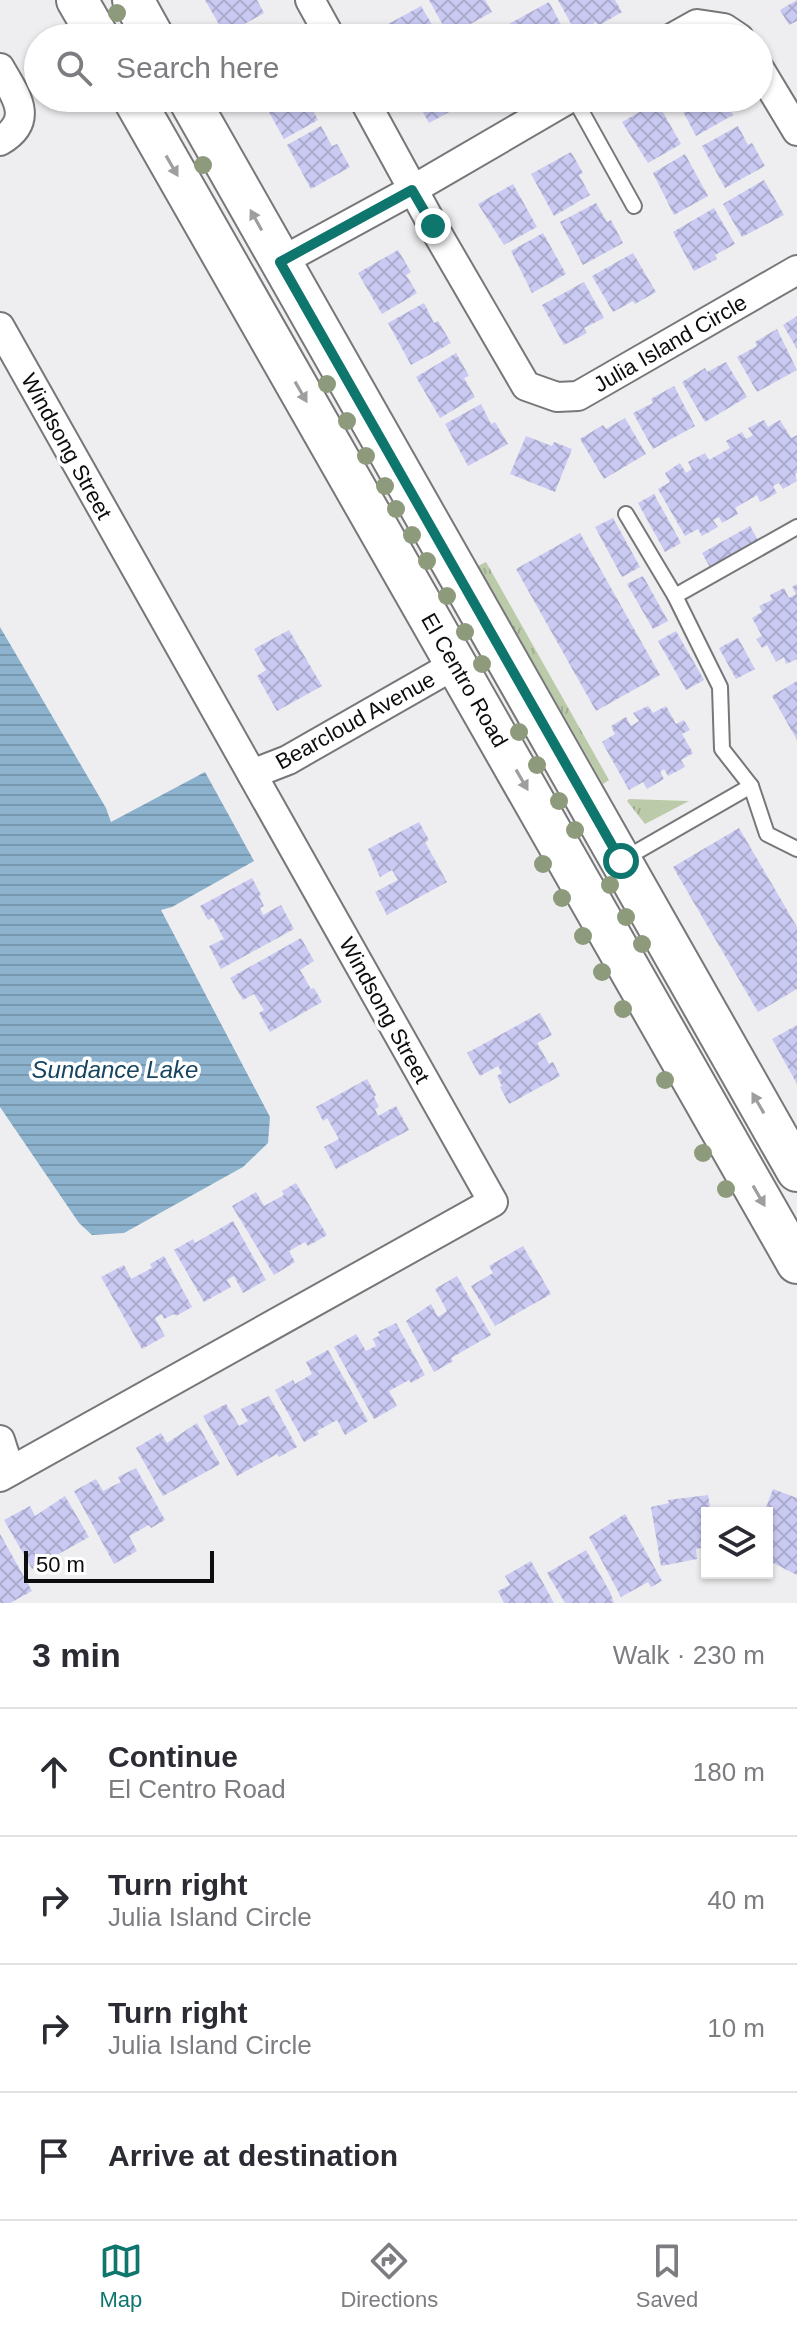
<!DOCTYPE html>
<html lang="en">
<head>
<meta charset="utf-8">
<style>
  :root { --surface:#fff; --page:#f2f2f3; --text:#2b2b33; --muted:#7c7c81; --line:#e1e1e2; --accent:#0f766e }
  body { margin:0; font-family:Arial,sans-serif; background:var(--page); color:var(--text) }
  .controls { position:absolute; right:24px; bottom:24px; display:grid; overflow:hidden; border-radius:0px; box-shadow:0 2px 6px #0004 }
  .controls button { width:72px; height:72px; display:grid; place-items:center; padding:0; border:0; border-bottom:2px solid var(--line); background:var(--surface); color:var(--text); font:40px sans-serif }
  .scale { position:absolute; left:24px; bottom:20px; width:190px; box-sizing:border-box; padding-left:8px; border:4px solid #0d0d0e; border-top:0; font-size:22px; line-height:28px; white-space:nowrap; color:#0d0d0e; -webkit-text-stroke:6px #fff; paint-order:stroke }
  .stop { position:absolute; width:24px; height:24px; margin:-18px; border:6px solid #0f766e; border-radius:50%; background:#fff }
  .stop.end { background:#0f766e; border-color:#fff; box-shadow:0 2px 8px #0008 }
  .list { margin:0; padding:0; list-style:none }
  h2 { display:flex; justify-content:space-between; align-items:center; height:104px; margin:0; padding:0 32px; font-size:34px }
  h2 small { font-size:26px; font-weight:400; color:var(--muted) }
  .list li { display:grid; grid-template-columns:52px 1fr auto; gap:24px; align-items:center; box-sizing:border-box; height:128px; padding:0 32px; border-top:2px solid var(--line) }
  .list b { display:block; font-size:30px; white-space:nowrap }
  .list p { margin:0; font-size:26px; white-space:nowrap; color:var(--muted) }
  .list em { font-size:26px; font-style:normal; color:var(--muted) }
  .icon { flex:none; width:44px; height:44px; fill:none; stroke:currentColor; stroke-width:2; stroke-linecap:round; stroke-linejoin:round }
  .map { position:relative; flex:none; width:797px; height:1603px; overflow:hidden }
  .search { position:absolute; background:var(--surface); box-shadow:0 2px 6px #0004; left:24px; right:24px; top:24px; height:88px; display:flex; align-items:center; gap:20px; box-sizing:border-box; padding:0 28px; border-radius:44px; color:var(--muted); font-size:30px }
  .sheet { height:616px; background:var(--surface) }
  nav { display:flex; justify-content:space-around; align-items:center; box-sizing:border-box; height:112px; border-top:2px solid var(--line); background:var(--surface); font-size:22px; color:var(--muted) }
  nav a { display:grid; justify-items:center; gap:4px }
  nav .on { color:var(--accent) }
  .map>svg:first-child { display:block }
  .grass { fill:url(#grass-tufts) }
  .water { fill:url(#water-rules) }
  .building { fill:url(#building-cross-hatch) }
  .lines { fill:none; stroke-linecap:round; stroke-linejoin:round }
  .lane-casing { stroke:#777779; stroke-width:18 }
  .street-casing { stroke:#777779; stroke-width:32 }
  .secondary-casing { stroke:#777779; stroke-width:44 }
  .lane { stroke:#fff; stroke-width:14 }
  .street { stroke:#fff; stroke-width:28 }
  .secondary { stroke:#fff; stroke-width:40 }
  .tree { fill:#8d9a7c }
  .oneway { fill:#9e9e9f }
  .route { stroke:#0f766e; stroke-width:10 }
  .labels { text-anchor:middle; stroke-width:7; stroke-linejoin:round; paint-order:stroke }
  .street-label { font-size:22px; fill:#0d0d0e; stroke:#fff }
  .water-label { font-size:24px; font-style:italic; fill:#164561; stroke:#fff }
</style>
</head>
<body>
<div class="map">
<svg width="797" height="1603" viewBox="0 0 797 1603">
  <defs>
    <pattern id="grass-tufts" width="24" height="20" patternUnits="userSpaceOnUse" patternTransform="scale(2)"><rect width="24" height="20" fill="#bbcbaa"/><path d="M3 7l-1-3M5 7V3M7 7l1-3M15 17l-1-3M17 17v-4M19 17l1-3" fill="none" stroke="#a0ad91"/></pattern>
    <pattern id="water-rules" width="6" height="5" patternUnits="userSpaceOnUse" patternTransform="scale(2)"><rect width="6" height="5" fill="#8cb2ce"/><path d="M0 2.5h6" fill="none" stroke="#7898b0"/></pattern>
    <pattern id="building-cross-hatch" width="8" height="8" patternUnits="userSpaceOnUse" patternTransform="scale(2)"><rect width="8" height="8" fill="#c9c9f2"/><path d="M0 0l8 8M0 8l8-8" fill="none" stroke="#ababce"/></pattern>
  </defs>
  <rect width="100%" height="100%" fill="#eeeef0"/>
  <g class="grass">
    <path d="M486,562L609,780L603,784L478,566Z"/>
    <path d="M629,799L689,801L645,824L627,801Z"/>
  </g>
  <path class="water" d="M0,627L106,808L111,822L205,772L254,861L172,907L161,910L270,1117L268,1143L243,1167L124,1233L92,1235L79,1223L0,1107Z"/>
  <g class="building">
    <path d="M205,0H257L264,13L225,35Z"/>
    <path d="M429,0H485L492,12L449,36Z"/>
    <path d="M558,0H615L622,12L598,26L596,22L576,33Z"/>
    <path d="M797,0V21L789,25L780,10Z"/>
    <path d="M549,2L568,38H515L507,25Z"/>
    <path d="M421,6L440,38H384L379,29Z"/>
    <path d="M265,24L273,38H240Z"/>
    <path d="M261,98H306L318,120L284,139Z"/>
    <path d="M415,98H461L448,105L451,111L429,123Z"/>
    <path d="M676,98H723L733,115L696,136Z"/>
    <path d="M657,102L681,144L648,163L622,122Z"/>
    <path d="M321,126L332,146L337,144L350,167L311,189L287,145Z"/>
    <path d="M738,126L748,145L752,143L765,166L725,188L702,146Z"/>
    <path d="M571,152L583,173L579,175L590,195L554,216L531,174Z"/>
    <path d="M685,154L708,196L674,215L653,173Z"/>
    <path d="M764,180L784,215L742,237L723,204Z"/>
    <path d="M513,184L537,227L504,245L478,204Z"/>
    <path d="M596,203L607,222L611,220L623,243L583,265L560,222Z"/>
    <path d="M714,208L735,244L715,255L717,259L694,271L673,232Z"/>
    <path d="M543,233L566,274L532,293L511,251Z"/>
    <path d="M398,250L411,272L406,275L417,293L382,314L358,273Z"/>
    <path d="M633,253L656,292L635,304L633,301L613,312L592,276Z"/>
    <path d="M584,282L604,318L584,328L587,333L564,345L542,305Z"/>
    <path d="M424,303L434,323L438,321L451,343L411,365L388,323Z"/>
    <path d="M797,316V349L783,325Z"/>
    <path d="M777,329L797,370L757,392L737,357L757,346L755,342Z"/>
    <path d="M456,353L469,376L464,378L475,397L440,418L416,377Z"/>
    <path d="M726,362L747,397L705,422L682,382L705,368L707,372Z"/>
    <path d="M674,386L695,426L653,449L633,413L653,403L651,399Z"/>
    <path d="M481,404L491,424L495,422L508,444L468,466L445,424Z"/>
    <path d="M625,418L646,454L604,479L580,439L603,425L606,429Z"/>
    <path d="M764,420L768,427L780,420L791,438L797,435V473L795,474L797,481L783,489L779,483L773,486L777,493L760,502L757,495L735,508L738,514L722,523L719,517L713,520L718,527L702,536L698,529L685,536L658,489L670,482L665,473L680,463L686,473L692,469L688,462L705,453L709,460L730,448L726,441L742,432L746,439L753,435L748,428Z"/>
    <path d="M526,436L552,446L554,442L572,449L555,492L510,474Z"/>
    <path d="M654,494L681,543L665,552L638,503Z"/>
    <path d="M613,518L640,567L622,577L595,527Z"/>
    <path d="M750,526L760,544L712,571L702,553Z"/>
    <path d="M580,533L660,675L596,711L516,569Z"/>
    <path d="M643,576L668,621L653,629L627,584Z"/>
    <path d="M797,584V659L786,664L784,657L776,662L767,645L762,648L756,639L762,636L752,618L762,612L759,606L772,600L770,595L784,588L789,598L796,594L792,587Z"/>
    <path d="M289,630L322,686L277,711L257,676L266,670L254,649Z"/>
    <path d="M676,631L704,680L686,690L658,641Z"/>
    <path d="M738,638L755,669L736,679L719,648Z"/>
    <path d="M797,681V740L772,696Z"/>
    <path d="M648,706L653,713L666,706L676,724L684,720L690,730L682,734L693,753L681,760L685,767L668,776L664,769L660,772L664,779L647,789L643,782L629,790L602,742L615,734L611,726L626,717L631,726L639,721L633,713Z"/>
    <path d="M419,822L429,840L425,842L447,882L387,915L375,892L398,880L392,870L380,877L368,849Z"/>
    <path d="M739,828L797,927V989L758,1012L673,867Z"/>
    <path d="M252,878L261,895L259,896L264,906L260,908L263,915L281,905L294,929L221,969L209,946L224,939L213,918L208,920L200,906Z"/>
    <path d="M301,938L314,961L300,970L311,989L314,988L322,1002L270,1032L259,1013L264,1010L254,994L243,1000L230,978Z"/>
    <path d="M540,1013L552,1035L537,1043L549,1064L553,1062L560,1076L509,1104L500,1087L502,1086L497,1076L502,1073L498,1066L480,1076L467,1053Z"/>
    <path d="M797,1025V1084L772,1039Z"/>
    <path d="M367,1079L376,1095L374,1097L379,1107L375,1109L378,1116L396,1106L409,1130L336,1169L324,1147L339,1139L327,1118L323,1121L316,1107Z"/>
    <path d="M296,1183L327,1235L308,1246L305,1242L289,1251L295,1262L274,1275L232,1206L256,1192L264,1206L284,1195L282,1191Z"/>
    <path d="M233,1221L266,1280L243,1293L234,1276L227,1280L231,1287L204,1302L174,1250L193,1239L195,1243Z"/>
    <path d="M523,1246L551,1294L495,1326L471,1286L493,1273L489,1266Z"/>
    <path d="M164,1256L192,1307L176,1316L174,1314L164,1319L162,1314L155,1318L165,1336L142,1349L101,1277L124,1265L131,1279L152,1268L150,1264Z"/>
    <path d="M457,1276L491,1335L451,1358L453,1361L434,1372L406,1321L431,1304L438,1317L447,1311L435,1289Z"/>
    <path d="M396,1323L425,1375L411,1383L409,1380L389,1391L397,1406L374,1419L334,1347L356,1334L366,1351L376,1346L373,1339L380,1335L378,1332Z"/>
    <path d="M328,1350L368,1421L345,1435L337,1420L317,1431L319,1434L304,1442L275,1390L293,1380L295,1384L312,1374L306,1362Z"/>
    <path d="M269,1396L297,1447L279,1457L277,1454L237,1476L203,1416L226,1404L239,1426L248,1421L241,1409Z"/>
    <path d="M197,1423L220,1464L163,1496L136,1448L161,1433L167,1443Z"/>
    <path d="M136,1468L165,1520L151,1528L149,1525L129,1536L137,1551L114,1564L74,1491L96,1479L103,1491L121,1482L118,1477Z"/>
    <path d="M773,1489L797,1498V1575L767,1560V1513H764Z"/>
    <path d="M708,1495L711,1513H707V1547L696,1549L697,1559L661,1566L651,1507L669,1503L668,1500Z"/>
    <path d="M65,1496L89,1537L32,1569L4,1520L30,1506L35,1516Z"/>
    <path d="M625,1514L662,1581L651,1587L648,1582L621,1597L589,1537Z"/>
    <path d="M0,1534L32,1591L10,1603H0Z"/>
    <path d="M586,1550L610,1592L614,1603H565L547,1573Z"/>
    <path d="M531,1561L554,1603H504L498,1591L510,1585L505,1576Z"/>
  </g>
  <g class="lines">
    <defs>
      <g id="lane">
        <path d="M574,98L634,206"/>
        <path d="M626,514L675,596"/>
        <path d="M797,527L675,596L720,687L722,749L751,786L767,834L797,849"/>
        <path d="M624,859L751,786"/>
      </g>
      <g id="street">
        <path d="M310,0L331,38"/>
        <path d="M672,38L697,24L724,28L739,38"/>
        <path d="M0,68C15,95 36,120 0,141"/>
        <path d="M759,68L797,131"/>
        <path d="M363,98L433,226L526,386L557,397L578,396L797,270"/>
        <path d="M280,262L412,190L570,98"/>
        <path d="M0,327L493,1202L0,1477"/>
        <path d="M252,774L288,760L456,664"/>
        <path d="M0,1440L10,1471"/>
      </g>
      <g id="secondary">
        <path d="M77,0L99,38"/>
        <path d="M133,0L154,38"/>
        <path d="M133,98L797,1263"/>
        <path d="M188,98L797,1171"/>
      </g>
    </defs>
    <use href="#lane" class="lane-casing"/>
    <use href="#street" class="street-casing"/>
    <use href="#secondary" class="secondary-casing"/>
    <use href="#lane" class="lane"/>
    <use href="#street" class="street"/>
    <use href="#secondary" class="secondary"/>
  </g>
  <g class="tree">
    <circle cx="117" cy="13" r="9"/>
    <circle cx="203" cy="165" r="9"/>
    <circle cx="327" cy="384" r="9"/>
    <circle cx="347" cy="421" r="9"/>
    <circle cx="366" cy="456" r="9"/>
    <circle cx="385" cy="486" r="9"/>
    <circle cx="396" cy="509" r="9"/>
    <circle cx="412" cy="535" r="9"/>
    <circle cx="427" cy="561" r="9"/>
    <circle cx="447" cy="596" r="9"/>
    <circle cx="465" cy="632" r="9"/>
    <circle cx="482" cy="664" r="9"/>
    <circle cx="519" cy="732" r="9"/>
    <circle cx="537" cy="765" r="9"/>
    <circle cx="559" cy="801" r="9"/>
    <circle cx="575" cy="830" r="9"/>
    <circle cx="543" cy="864" r="9"/>
    <circle cx="610" cy="885" r="9"/>
    <circle cx="562" cy="898" r="9"/>
    <circle cx="626" cy="917" r="9"/>
    <circle cx="583" cy="936" r="9"/>
    <circle cx="642" cy="944" r="9"/>
    <circle cx="602" cy="972" r="9"/>
    <circle cx="623" cy="1009" r="9"/>
    <circle cx="665" cy="1080" r="9"/>
    <circle cx="703" cy="1153" r="9"/>
    <circle cx="726" cy="1189" r="9"/>
  </g>
  <defs><path id="oneway-solid" d="M-6-.8H1V-3.2L6.5 0L1 3.2V.8H-6Z" transform="scale(2)"/></defs>
  <g class="oneway">
    <use href="#oneway-solid" transform="translate(172 166) rotate(60)"/>
    <use href="#oneway-solid" transform="translate(256 220) rotate(-119)"/>
    <use href="#oneway-solid" transform="translate(301 392) rotate(60)"/>
    <use href="#oneway-solid" transform="translate(522 780) rotate(60)"/>
    <use href="#oneway-solid" transform="translate(758 1103) rotate(-120)"/>
    <use href="#oneway-solid" transform="translate(759 1196) rotate(60)"/>
  </g>
  <g class="lines">
    <path class="route" d="M433,226L412,190L280,262L621,861"/>
  </g>
  <g class="labels">
    <g class="street-label">
      <text transform="translate(670 343) rotate(-30)" y="8">Julia Island Circle</text>
      <text transform="translate(67 446) rotate(61)" y="8">Windsong Street</text>
      <text transform="translate(465 680) rotate(60)" y="8">El Centro Road</text>
      <text transform="translate(355 720) rotate(-29)" y="8">Bearcloud Avenue</text>
      <text transform="translate(385 1010) rotate(61)" y="8">Windsong Street</text>
    </g>
    <g class="water-label">
      <text x="115" y="1078">Sundance Lake</text>
    </g>
  </g>
</svg>
<div class="controls">
<button><svg class="icon" aria-label="layers" viewBox="0 0 24 24"><path d="M12 4l9 5-9 5-9-5zM3 14l9 5 9-5"/></svg></button>
</div>
<div class="scale">50 m</div>
<div class="stop" style="left:621px;top:861px"></div>
<div class="stop end" style="left:433px;top:226px"></div>
<div class="search"><svg class="icon" aria-label="search" viewBox="0 0 24 24"><circle cx="10" cy="10" r="6"/><path d="M15 15l6 6"/></svg>Search here</div>
</div>
<section class="sheet">
<h2>3 min<small>Walk · 230 m</small></h2>
<ul class="list">
<li><svg class="icon" aria-label="ahead" viewBox="0 0 24 24"><path d="M12 20V5M6 11l6-6 6 6"/></svg><div><b>Continue</b><p>El Centro Road</p></div><em>180 m</em></li>
<li><svg class="icon" aria-label="right" viewBox="0 0 24 24"><path d="M7 20v-9h11M14 6l5 5-5 5"/></svg><div><b>Turn right</b><p>Julia Island Circle</p></div><em>40 m</em></li>
<li><svg class="icon" aria-label="right" viewBox="0 0 24 24"><path d="M7 20v-9h11M14 6l5 5-5 5"/></svg><div><b>Turn right</b><p>Julia Island Circle</p></div><em>10 m</em></li>
<li><svg class="icon" aria-label="arrive" viewBox="0 0 24 24"><path d="M6 21V4h12l-3 4 3 4H6"/></svg><div><b>Arrive at destination</b></div></li>
</ul>
</section>
<nav>
<a class="on"><svg class="icon" aria-label="map" viewBox="0 0 24 24"><path d="M3 6l6-2 6 2 6-2v14l-6 2-6-2-6 2zM9 4v14M15 6v14"/></svg>Map</a>
<a><svg class="icon" aria-label="directions" viewBox="0 0 24 24"><path d="M12 3l9 9-9 9-9-9zM9 14v-3h6M13 9l2 2-2 2"/></svg>Directions</a>
<a><svg class="icon" aria-label="saved" viewBox="0 0 24 24"><path d="M7 4h10v16l-5-4-5 4z"/></svg>Saved</a>
</nav>
</body>
</html>
